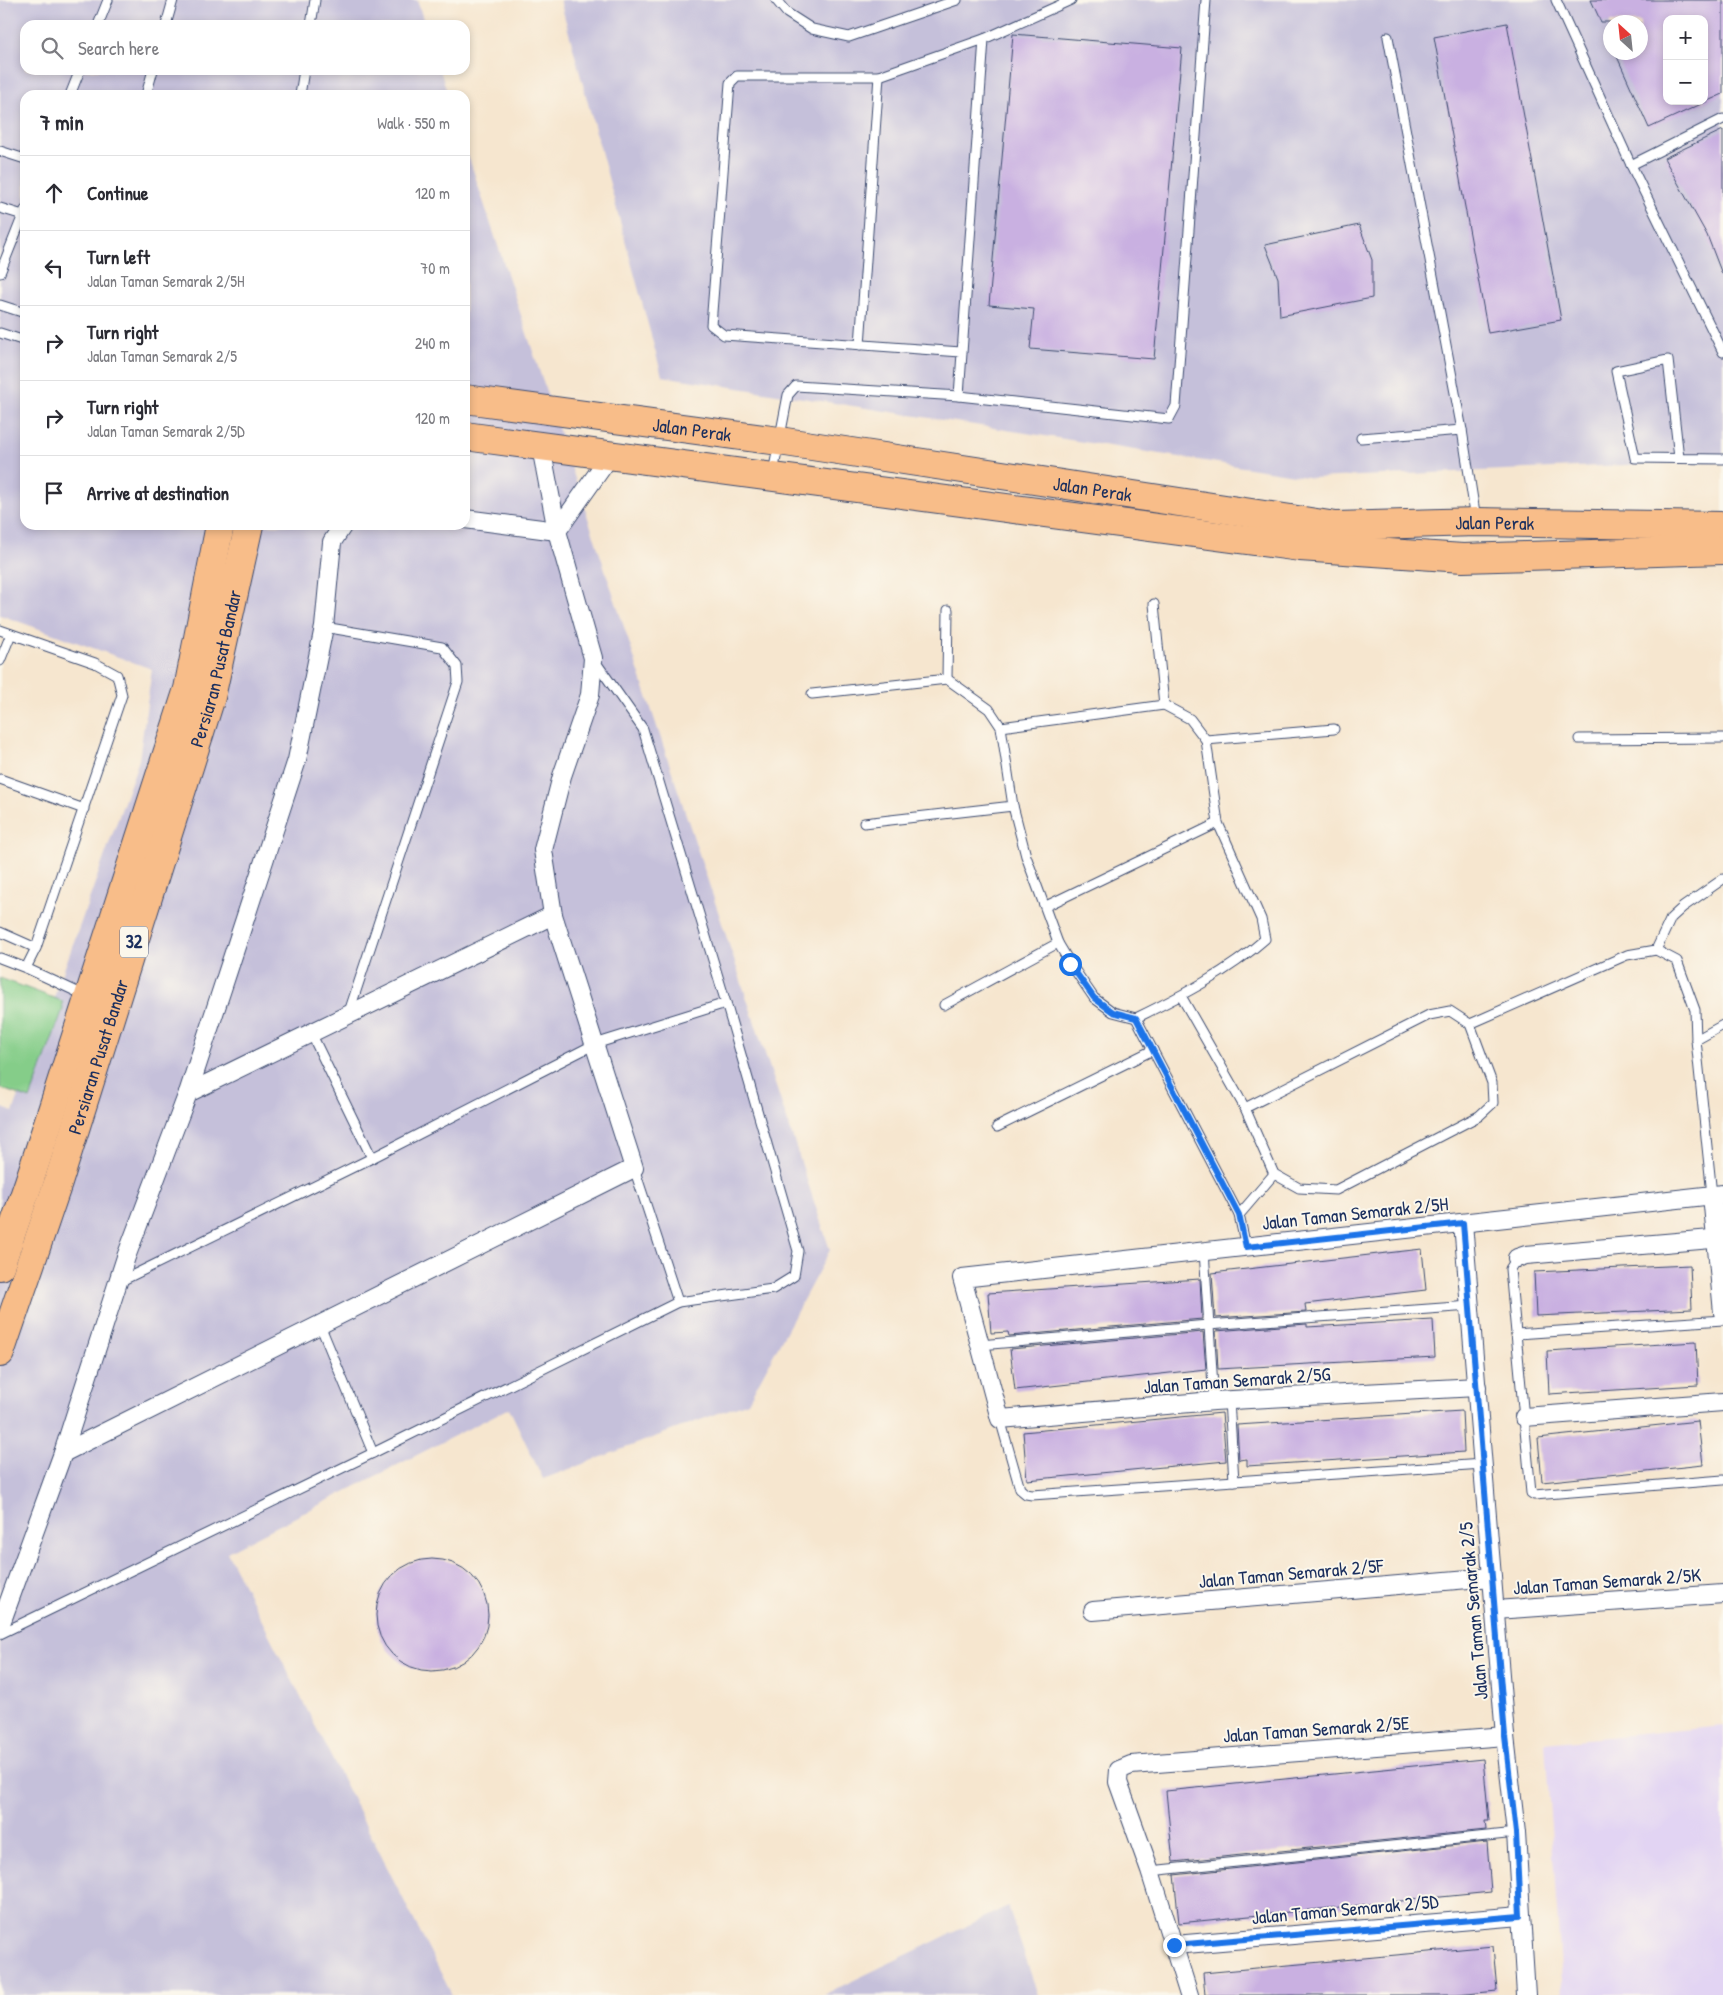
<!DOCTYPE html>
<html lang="en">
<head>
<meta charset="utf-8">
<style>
  :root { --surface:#fff; --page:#f2f2f3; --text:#2b2b33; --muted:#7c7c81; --line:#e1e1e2 }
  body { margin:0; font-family:"Patrick Hand",sans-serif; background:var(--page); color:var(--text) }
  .controls { position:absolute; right:15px; top:15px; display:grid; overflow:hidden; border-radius:10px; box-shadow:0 2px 8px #0003 }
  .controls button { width:45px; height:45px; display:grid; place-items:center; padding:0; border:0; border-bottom:1px solid var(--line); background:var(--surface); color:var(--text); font:25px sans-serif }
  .compass { position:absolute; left:1603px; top:15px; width:45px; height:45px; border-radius:50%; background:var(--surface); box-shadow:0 2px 8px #0003; rotate:333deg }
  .stop { position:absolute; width:15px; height:15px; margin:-11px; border:4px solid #1a73e8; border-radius:50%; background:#fff }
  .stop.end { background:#1a73e8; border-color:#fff; box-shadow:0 1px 5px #0008 }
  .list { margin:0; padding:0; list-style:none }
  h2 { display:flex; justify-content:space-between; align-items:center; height:65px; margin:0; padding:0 20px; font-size:21px }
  h2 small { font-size:16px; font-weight:400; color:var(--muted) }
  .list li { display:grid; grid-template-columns:32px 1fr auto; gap:15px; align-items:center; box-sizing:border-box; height:75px; padding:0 20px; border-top:1px solid var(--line) }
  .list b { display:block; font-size:19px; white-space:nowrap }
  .list p { margin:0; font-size:16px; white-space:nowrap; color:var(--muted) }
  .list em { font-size:16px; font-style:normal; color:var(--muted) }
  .icon { flex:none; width:28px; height:28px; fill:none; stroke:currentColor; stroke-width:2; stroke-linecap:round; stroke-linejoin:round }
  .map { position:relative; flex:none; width:1723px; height:1995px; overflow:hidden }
  .search { position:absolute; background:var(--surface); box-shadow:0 2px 8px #0003; left:20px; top:20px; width:450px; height:55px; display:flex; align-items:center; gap:12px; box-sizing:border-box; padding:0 18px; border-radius:15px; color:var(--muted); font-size:19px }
  .panel { position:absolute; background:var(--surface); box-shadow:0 2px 8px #0003; left:20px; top:90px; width:450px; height:440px; border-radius:15px }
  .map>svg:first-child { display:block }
  .built { fill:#e2d4f3 }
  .industrial { fill:#c5c0da; fill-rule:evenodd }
  .green { fill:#85cd89; stroke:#507e74 }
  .building { fill:#c9b0e1; fill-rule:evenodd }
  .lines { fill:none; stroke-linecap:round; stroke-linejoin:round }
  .lane-casing { stroke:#3c4a6f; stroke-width:11 }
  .street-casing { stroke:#3c4a6f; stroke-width:20 }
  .primary-casing { stroke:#3c4a6f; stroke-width:30 }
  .lane { stroke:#fff; stroke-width:9 }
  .street { stroke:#fff; stroke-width:18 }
  .primary { stroke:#f8bd89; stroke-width:28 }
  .route { stroke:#1a73e8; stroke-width:6 }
  .labels { text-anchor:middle; stroke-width:4; stroke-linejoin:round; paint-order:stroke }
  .shield { fill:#fbf7ec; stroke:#5e6b89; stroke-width:1 }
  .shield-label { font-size:18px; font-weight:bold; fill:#1b2f5e }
  .street-label { font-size:19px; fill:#1b2f5e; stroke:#fbf7ec }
</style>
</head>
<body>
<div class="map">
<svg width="1723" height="1995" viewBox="0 0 1723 1995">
  <rect width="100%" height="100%" fill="#fbf7ec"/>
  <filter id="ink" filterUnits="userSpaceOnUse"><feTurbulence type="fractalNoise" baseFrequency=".02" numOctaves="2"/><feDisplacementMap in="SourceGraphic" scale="10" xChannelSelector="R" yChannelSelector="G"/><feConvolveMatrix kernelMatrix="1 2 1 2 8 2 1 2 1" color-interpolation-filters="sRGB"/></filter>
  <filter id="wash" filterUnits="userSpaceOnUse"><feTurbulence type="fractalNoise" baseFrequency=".0096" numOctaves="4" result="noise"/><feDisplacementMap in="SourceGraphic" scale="20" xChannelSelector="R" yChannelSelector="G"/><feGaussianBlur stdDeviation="1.12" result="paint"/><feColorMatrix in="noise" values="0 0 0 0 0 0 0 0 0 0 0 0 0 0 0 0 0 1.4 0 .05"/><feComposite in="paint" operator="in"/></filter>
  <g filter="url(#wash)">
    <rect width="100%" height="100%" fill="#f6e6cf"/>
    <path class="built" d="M1723,1726V1995H1563L1545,1743Z"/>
    <g class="industrial">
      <path d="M0,0H417L425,25H25V70H440L448,95H25V525H465V146L830,1250L748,1402L543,1479L509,1408L227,1552L452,1995H0V1107L13,1112L139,760L152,669L0,615Z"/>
      <path d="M560,0H1723V461L1313,478L662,376ZM1667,19H1704V101H1667ZM1610,22H1640V52H1610Z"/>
      <path d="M1008,1906L1038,1995H823Z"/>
    </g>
    <path class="green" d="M0,978L62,1001L63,1009L30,1099L0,1088Z"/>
    <g id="blocks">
      <g class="building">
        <path d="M1591,0H1723V94L1649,128L1615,52H1640V22H1601ZM1667,19H1704V101H1667Z"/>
        <path d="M1507,23L1561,320L1488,333L1434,37Z"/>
        <path d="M1013,34L1182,48L1154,359L1030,349L1034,309L989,305Z"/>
        <path d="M1723,130V274H1722L1707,235L1664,158Z"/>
        <path d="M1359,225L1372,260V298L1280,316L1278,278L1265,245Z"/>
        <path d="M1422,1249L1426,1290L1305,1304L1306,1312L1215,1318L1212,1273Z"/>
        <path d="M1690,1265L1692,1309L1536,1316L1534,1272Z"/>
        <path d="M1200,1279L1202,1319L1009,1336L1008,1332L991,1333L988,1293Z"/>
        <path d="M1433,1320L1435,1357L1218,1369L1216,1331L1307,1324V1327Z"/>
        <path d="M1203,1332L1206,1369L1015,1390L1010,1349Z"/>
        <path d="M1696,1342L1698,1385L1549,1394L1547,1351Z"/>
        <path d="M1462,1411L1464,1452L1247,1466V1459L1239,1460L1237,1425Z"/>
        <path d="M1222,1413L1226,1461L1027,1480L1023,1432Z"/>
        <path d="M1698,1421L1703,1465L1542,1482L1538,1438Z"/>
        <circle cx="432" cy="1615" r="56"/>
        <path d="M1483,1759L1489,1821H1485L1486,1830L1173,1862L1166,1791Z"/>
        <path d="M1487,1842L1491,1892L1179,1923L1174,1875Z"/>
        <path d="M1493,1946L1497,1991L1457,1995H1205L1203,1973Z"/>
      </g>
    </g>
  </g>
  <g filter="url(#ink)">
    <use href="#blocks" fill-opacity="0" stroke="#3c4a6f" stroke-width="1"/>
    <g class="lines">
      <defs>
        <g id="lane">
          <path d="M776,0L787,13L812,29L849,37L957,0"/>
          <path d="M1556,0L1631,165L1723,352"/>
          <path d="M98,25L108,0"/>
          <path d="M166,25L173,0"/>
          <path d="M311,25L315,0"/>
          <path d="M1388,37L1462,430"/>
          <path d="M984,39L1071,0"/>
          <path d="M70,95L80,70"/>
          <path d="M146,95L153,70"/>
          <path d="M300,95L304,70"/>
          <path d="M0,151L25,159"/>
          <path d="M1631,165L1723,119"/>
          <path d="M0,208L23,215"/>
          <path d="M0,273L25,210"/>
          <path d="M0,305L25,313"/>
          <path d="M0,333L25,341"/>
          <path d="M860,345L879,76"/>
          <path d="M959,396L1169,419L1176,406L1206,0"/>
          <path d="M1361,438L1462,430L1476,519"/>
          <path d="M1679,458L1668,360L1616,371L1635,458L1723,459"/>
          <path d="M773,473L788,395L796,386L959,396L984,39L879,76H737L730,83L711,325L724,335L961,352"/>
          <path d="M324,627L442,647L457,666L458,682L348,1015"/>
          <path d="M0,630L95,663L117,675L122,695L36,948L26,968"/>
          <path d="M0,661L11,634"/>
          <path d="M595,661L643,729L726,1003L798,1251L794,1276L773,1289L678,1302"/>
          <path d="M947,679L948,610"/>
          <path d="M812,694L947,679L989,709L1001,727L1013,806"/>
          <path d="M1001,727L1164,705L1154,604"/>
          <path d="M1579,739L1723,738"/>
          <path d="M1206,740L1334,729"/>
          <path d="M0,779L84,809"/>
          <path d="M864,823L1013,806L1026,856L1058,943L1070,963L1094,998L1113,1012L1136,1018C1181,996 1228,972 1265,939L1261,919L1218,823L1206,740L1190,719L1164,705"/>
          <path d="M1046,906L1218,823"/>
          <path d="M0,932L36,948"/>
          <path d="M1656,950L1671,918L1683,907L1723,879"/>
          <path d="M0,958L26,968L86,996"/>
          <path d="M1181,996L1245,1108L1429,1015L1450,1011L1470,1024L1627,955L1656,950L1677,961L1695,1010L1696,1040L1712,1195"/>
          <path d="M944,1005L1058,943"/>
          <path d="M1136,1018L1239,1215L1246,1247"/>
          <path d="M311,1033L372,1158"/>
          <path d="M1696,1040L1723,1025"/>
          <path d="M1245,1108L1274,1174L1299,1188L1336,1190L1479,1116L1493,1103L1492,1083L1470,1024"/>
          <path d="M997,1127L1153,1050"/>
          <path d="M1239,1215L1274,1174"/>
          <path d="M1204,1251L1214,1401"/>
          <path d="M1517,1258L1510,1269L1531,1493L1534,1495L1723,1480"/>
          <path d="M119,1282L372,1158L595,1044L726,1003"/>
          <path d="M320,1325L373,1453"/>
          <path d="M1516,1334L1723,1320"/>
          <path d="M980,1345L1208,1325L1470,1306"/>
          <path d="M1229,1400L1234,1481"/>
          <path d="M1000,1419L1020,1489L1026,1494L1032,1495L1483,1464"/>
          <path d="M0,1634L373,1453L678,1302L634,1168"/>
          <path d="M1150,1871L1516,1833"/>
        </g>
        <g id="street">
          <path d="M465,519L557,531"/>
          <path d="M557,531L610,456"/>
          <path d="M188,1093L553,915"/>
          <path d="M1712,1195L1723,1313"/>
          <path d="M1463,1223L1505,1736L1516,1833L1526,1995"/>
          <path d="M1517,1258L1526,1255L1723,1238"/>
          <path d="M1477,1387L1214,1401L1000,1419L962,1278L1723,1194"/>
          <path d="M1524,1417L1723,1402"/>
          <path d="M63,1453L634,1168L553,915L543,850L562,776L590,695L593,658L557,531L541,447"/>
          <path d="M1495,1610L1723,1594"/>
          <path d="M1093,1611L1492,1577"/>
          <path d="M0,1626L63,1453L126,1257L188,1093L297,760L324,627L332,542L343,525"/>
          <path d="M1174,1945L1520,1916"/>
          <path d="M1189,1995L1150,1871L1118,1782L1119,1770L1131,1765L1505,1736"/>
        </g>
        <g id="primary">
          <path id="s1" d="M465,399L779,441L1336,526L1477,522L1723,526"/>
          <path d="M465,436L1300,547L1463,558L1723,550"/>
          <path d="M0,1266L29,1182L188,689L220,525"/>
          <path id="s2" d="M0,1353L58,1183L211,697L249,525"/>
        </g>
      </defs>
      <use href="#lane" class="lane-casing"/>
      <use href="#street" class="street-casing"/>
      <use href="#primary" class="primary-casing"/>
      <use href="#lane" class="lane"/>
      <use href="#street" class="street"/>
      <use href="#primary" class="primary"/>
    </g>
  </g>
  <g class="lines" filter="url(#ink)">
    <path class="route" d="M1070,964L1094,998L1113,1012L1136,1018L1239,1215L1246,1247L1463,1223L1505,1736L1516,1833L1520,1916L1174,1945"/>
  </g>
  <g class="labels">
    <rect class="shield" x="120" y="926.5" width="28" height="31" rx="4"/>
    <g class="shield-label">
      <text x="134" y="948">32</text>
    </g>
    <g class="street-label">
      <text dy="7" stroke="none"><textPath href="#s1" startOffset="229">Jalan Perak</textPath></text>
      <text dy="7" stroke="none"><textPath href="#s1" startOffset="634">Jalan Perak</textPath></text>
      <text dy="7" stroke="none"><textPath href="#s1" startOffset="1039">Jalan Perak</textPath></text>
      <text dy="7" stroke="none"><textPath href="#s2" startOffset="718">Persiaran Pusat Bandar</textPath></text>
      <text dy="7" stroke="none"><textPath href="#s2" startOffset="312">Persiaran Pusat Bandar</textPath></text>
      <text transform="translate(1355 1213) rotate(-6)" y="7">Jalan Taman Semarak 2/5H</text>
      <text transform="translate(1237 1380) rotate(-4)" y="7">Jalan Taman Semarak 2/5G</text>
      <text transform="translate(1291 1573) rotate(-5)" y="7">Jalan Taman Semarak 2/5F</text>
      <text transform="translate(1607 1581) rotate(-4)" y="7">Jalan Taman Semarak 2/5K</text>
      <text transform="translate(1473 1611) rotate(-95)" y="7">Jalan Taman Semarak 2/5</text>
      <text transform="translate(1316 1729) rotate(-4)" y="7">Jalan Taman Semarak 2/5E</text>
      <text transform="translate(1345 1909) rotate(-5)" y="7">Jalan Taman Semarak 2/5D</text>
    </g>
  </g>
</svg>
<div class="controls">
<button>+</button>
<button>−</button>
</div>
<svg class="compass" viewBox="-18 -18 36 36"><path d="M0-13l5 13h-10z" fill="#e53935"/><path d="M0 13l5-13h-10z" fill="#7c7c81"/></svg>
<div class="stop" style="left:1070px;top:964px"></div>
<div class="stop end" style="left:1174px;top:1945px"></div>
<div class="search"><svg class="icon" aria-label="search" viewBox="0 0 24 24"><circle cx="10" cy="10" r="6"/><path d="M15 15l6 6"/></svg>Search here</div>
<section class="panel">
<h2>7 min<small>Walk · 550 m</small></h2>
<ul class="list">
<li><svg class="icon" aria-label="ahead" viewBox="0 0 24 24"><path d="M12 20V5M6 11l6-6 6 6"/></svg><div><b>Continue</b></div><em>120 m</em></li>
<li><svg class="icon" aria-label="left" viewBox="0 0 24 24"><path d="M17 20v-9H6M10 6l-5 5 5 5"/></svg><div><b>Turn left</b><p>Jalan Taman Semarak 2/5H</p></div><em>70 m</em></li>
<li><svg class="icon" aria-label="right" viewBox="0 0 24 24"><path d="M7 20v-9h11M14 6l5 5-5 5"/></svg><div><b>Turn right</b><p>Jalan Taman Semarak 2/5</p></div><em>240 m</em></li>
<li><svg class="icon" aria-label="right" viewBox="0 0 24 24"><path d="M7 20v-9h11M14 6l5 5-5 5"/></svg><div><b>Turn right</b><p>Jalan Taman Semarak 2/5D</p></div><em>120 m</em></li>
<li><svg class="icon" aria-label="arrive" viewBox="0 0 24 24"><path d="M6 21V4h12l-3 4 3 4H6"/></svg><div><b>Arrive at destination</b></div></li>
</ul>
</section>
</div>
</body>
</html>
